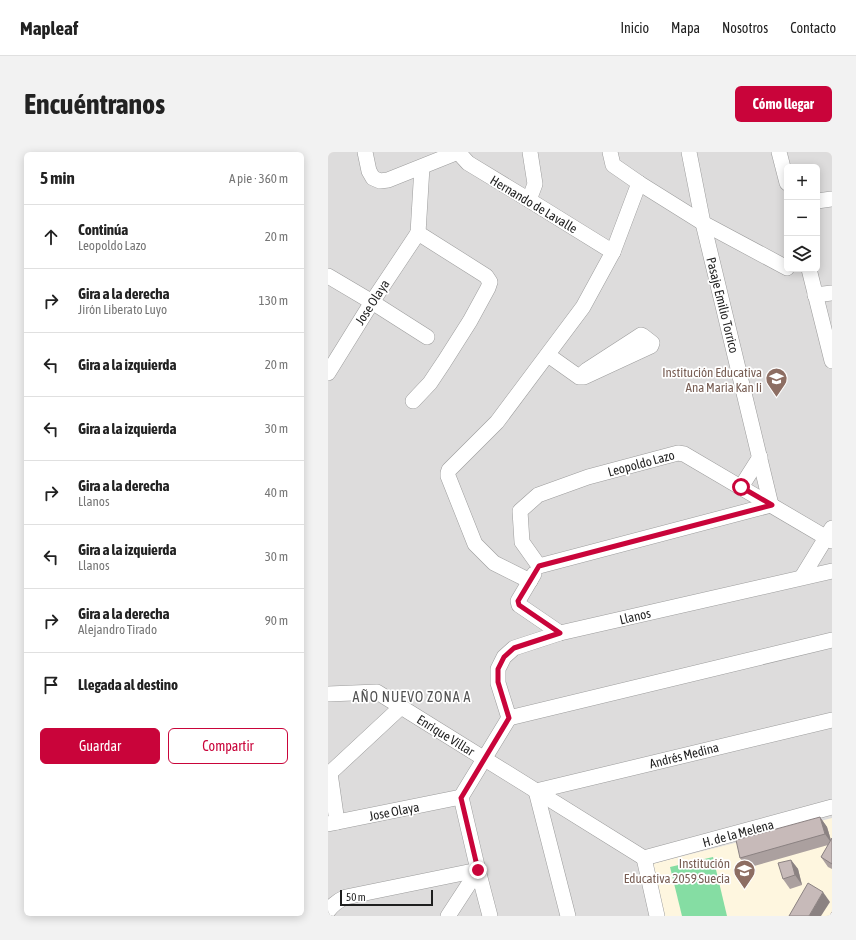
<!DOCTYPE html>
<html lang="es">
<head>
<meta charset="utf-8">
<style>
  :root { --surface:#fff; --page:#f2f2f2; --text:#222; --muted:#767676; --line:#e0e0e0; --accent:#c9043a }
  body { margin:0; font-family:"Asap Condensed",sans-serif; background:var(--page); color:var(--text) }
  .controls { position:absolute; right:12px; top:12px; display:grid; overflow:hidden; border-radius:6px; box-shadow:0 2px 10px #0003 }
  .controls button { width:36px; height:36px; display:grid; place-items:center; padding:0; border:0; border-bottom:1px solid var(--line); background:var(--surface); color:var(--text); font:20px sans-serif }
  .scale { position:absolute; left:12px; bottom:10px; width:93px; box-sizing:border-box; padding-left:4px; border:2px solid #1f1f1f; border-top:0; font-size:11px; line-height:14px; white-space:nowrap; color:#1f1f1f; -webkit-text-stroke:3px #fff; paint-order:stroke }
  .stop { position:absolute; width:12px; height:12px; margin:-9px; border:3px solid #c9043a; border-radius:50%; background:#fff }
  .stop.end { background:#c9043a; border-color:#fff; box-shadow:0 1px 4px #0008 }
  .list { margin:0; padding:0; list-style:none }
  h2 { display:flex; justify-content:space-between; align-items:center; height:52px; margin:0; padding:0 16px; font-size:17px }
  h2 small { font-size:13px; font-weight:400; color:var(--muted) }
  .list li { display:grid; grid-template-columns:26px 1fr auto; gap:12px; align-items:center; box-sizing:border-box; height:64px; padding:0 16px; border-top:1px solid var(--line) }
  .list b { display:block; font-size:15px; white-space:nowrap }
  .list p { margin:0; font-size:13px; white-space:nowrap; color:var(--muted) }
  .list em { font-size:13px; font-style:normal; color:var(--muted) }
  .actions { display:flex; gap:8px; padding:12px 16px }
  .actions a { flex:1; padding:9px 0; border:1px solid var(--accent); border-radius:6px; text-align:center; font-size:14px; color:var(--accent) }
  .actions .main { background:var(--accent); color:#fff }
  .icon { flex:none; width:22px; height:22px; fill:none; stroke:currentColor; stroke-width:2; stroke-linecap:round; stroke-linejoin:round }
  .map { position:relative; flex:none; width:504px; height:764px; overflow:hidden; border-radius:6px }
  header { display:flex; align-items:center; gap:24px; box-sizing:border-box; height:56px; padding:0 20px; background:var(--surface); border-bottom:1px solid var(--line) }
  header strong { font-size:19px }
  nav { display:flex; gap:22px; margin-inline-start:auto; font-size:14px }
  .intro { display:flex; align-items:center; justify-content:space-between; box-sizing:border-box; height:96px; padding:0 24px }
  h1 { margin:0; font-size:28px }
  .button { padding:10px 18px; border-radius:6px; background:var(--accent); color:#fff; font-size:14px; font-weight:700 }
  main { display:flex; gap:24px; padding:0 24px }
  aside { flex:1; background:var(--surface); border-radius:6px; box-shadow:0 2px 10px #0003 }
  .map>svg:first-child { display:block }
  .residential { fill:#dddcdc; fill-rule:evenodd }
  .education { fill:#fef6df }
  .pitch { fill:#85dda3 }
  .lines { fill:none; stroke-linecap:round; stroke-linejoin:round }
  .minor-casing { stroke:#9c9c9c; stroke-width:16 }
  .minor { stroke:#fff; stroke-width:15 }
  .wall { fill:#aba09f }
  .shaded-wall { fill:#8b8282 }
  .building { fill:#c7bab9; stroke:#8b8282 }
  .route { stroke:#c9043a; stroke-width:5 }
  .labels { text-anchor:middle; stroke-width:3.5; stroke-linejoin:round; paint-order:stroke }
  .street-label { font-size:13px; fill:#1f1f1f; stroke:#fff }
  .education-label { font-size:13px; fill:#785e54; stroke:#fff; text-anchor:end }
  .neighbourhood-label { font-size:14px; letter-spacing:1px; fill:#525252; stroke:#fff }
</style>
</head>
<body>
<header>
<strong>Mapleaf</strong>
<nav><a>Inicio</a><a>Mapa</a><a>Nosotros</a><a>Contacto</a></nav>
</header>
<div class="intro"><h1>Encuéntranos</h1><a class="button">Cómo llegar</a></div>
<main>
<aside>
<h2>5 min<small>A pie · 360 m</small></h2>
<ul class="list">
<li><svg class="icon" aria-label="ahead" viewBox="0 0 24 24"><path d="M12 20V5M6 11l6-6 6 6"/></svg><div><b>Continúa</b><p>Leopoldo Lazo</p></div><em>20 m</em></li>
<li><svg class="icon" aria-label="right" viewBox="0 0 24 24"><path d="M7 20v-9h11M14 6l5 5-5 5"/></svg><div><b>Gira a la derecha</b><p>Jirón Liberato Luyo</p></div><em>130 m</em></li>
<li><svg class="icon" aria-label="left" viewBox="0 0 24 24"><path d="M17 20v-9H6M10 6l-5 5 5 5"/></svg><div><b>Gira a la izquierda</b></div><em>20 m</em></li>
<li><svg class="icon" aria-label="left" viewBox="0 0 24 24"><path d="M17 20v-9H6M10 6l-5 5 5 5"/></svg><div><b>Gira a la izquierda</b></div><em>30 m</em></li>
<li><svg class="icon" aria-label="right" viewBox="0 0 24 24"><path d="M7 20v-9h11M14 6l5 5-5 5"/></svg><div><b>Gira a la derecha</b><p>Llanos</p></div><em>40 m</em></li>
<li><svg class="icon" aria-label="left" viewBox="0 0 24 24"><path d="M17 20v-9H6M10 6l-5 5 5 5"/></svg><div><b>Gira a la izquierda</b><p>Llanos</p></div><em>30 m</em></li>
<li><svg class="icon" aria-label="right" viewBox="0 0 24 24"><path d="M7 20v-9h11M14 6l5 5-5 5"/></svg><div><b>Gira a la derecha</b><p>Alejandro Tirado</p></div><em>90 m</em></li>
<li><svg class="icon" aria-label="arrive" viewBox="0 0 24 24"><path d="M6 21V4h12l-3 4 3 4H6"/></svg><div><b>Llegada al destino</b></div></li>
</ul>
<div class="actions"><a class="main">Guardar</a><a>Compartir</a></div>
</aside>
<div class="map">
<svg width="504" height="764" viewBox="0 0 504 764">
  <rect width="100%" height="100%" fill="#efe9e5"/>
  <path class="residential" d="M0,0H504V764H0ZM459,15H489V117H459Z"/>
  <path class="education" d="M504,666V764H336L324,712Z"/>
  <path class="pitch" d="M385,705L399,764H354L342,715Z"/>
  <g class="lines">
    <defs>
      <g id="minor">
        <path d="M37,0L41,19L45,26L52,29L60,28L130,0"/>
        <path d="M130,0L140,11L201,48L285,100"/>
        <path d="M282,0L285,13L311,31L375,71L459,116"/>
        <path d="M361,0L375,71L443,353"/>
        <path d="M451,0L459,31"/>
        <path d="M201,48L207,32L202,0"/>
        <path d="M489,49L504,47"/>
        <path d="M90,81L94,15"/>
        <path d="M481,117L504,209"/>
        <path d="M0,124L44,150L99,185"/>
        <path d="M487,143L504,141"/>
        <path d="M220,203L251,225H256L323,194L324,191L315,184L313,183L310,185L259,218L251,225"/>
        <path d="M0,221L44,150L90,81"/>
        <path d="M85,249L102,231L116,210L142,169L160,136L162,130L158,124L90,81"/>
        <path d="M413,335L432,305"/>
        <path d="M211,414L194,390L192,359L210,343L260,325L350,301L356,302L504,389"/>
        <path d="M211,414L443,353"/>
        <path d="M206,422L190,449L191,453L232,481"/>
        <path d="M474,425L504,376"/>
        <path d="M202,429L166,411L147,392L120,324V321L121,318L169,270L255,155L285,100L311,31"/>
        <path d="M0,542L49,540L316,706"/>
        <path d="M181,566L170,531V517L176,505L186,496L232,481L504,419"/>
        <path d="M181,566L504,488"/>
        <path d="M0,621H2L73,555"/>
        <path d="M2,621L9,670"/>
        <path d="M0,672L133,645"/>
        <path d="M316,706L504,655"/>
        <path d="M316,706L329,764"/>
        <path d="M0,759C5,752 11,748 18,745L150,718"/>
        <path d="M120,764L150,718"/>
        <path d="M162,764L150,718L133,645L181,566"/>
        <path d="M240,764L208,639L504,568"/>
      </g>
    </defs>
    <use href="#minor" class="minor-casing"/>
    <use href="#minor" class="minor"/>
  </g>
  <g class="wall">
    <path d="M492,665L499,675L503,688L504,686V717L500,715L493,705L500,693L419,716L412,706Z"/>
    <path d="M463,708L470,717L474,733L462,737L455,727Z"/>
  </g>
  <g class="shaded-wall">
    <path d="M492,665L499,675L504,692L497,682Z"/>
    <path d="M463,708L470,717L474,733L467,723Z"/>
    <path d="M495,740L502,750L493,764H481Z"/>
  </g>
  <g class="building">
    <path d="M492,665L497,682L412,706L408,688Z"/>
    <path d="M504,686V712L493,705Z"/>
    <path d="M463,708L467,723L455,727L450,711Z"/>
    <path d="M480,731L495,740L481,764H461Z"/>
    <path d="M504,760V764H502Z"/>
  </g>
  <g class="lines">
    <path class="route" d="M150,718L133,646L181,566L170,530V517L176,505L186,496L232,481L191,453L190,449L211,414L444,353L413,335"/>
  </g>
  <defs>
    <symbol id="school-pin" viewBox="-11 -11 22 30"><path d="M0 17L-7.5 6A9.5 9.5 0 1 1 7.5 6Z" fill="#8d6e63" stroke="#fff"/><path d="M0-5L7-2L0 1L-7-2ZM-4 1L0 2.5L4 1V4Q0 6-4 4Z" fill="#fff"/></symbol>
  </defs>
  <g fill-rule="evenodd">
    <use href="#school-pin" x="436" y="214" width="25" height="34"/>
    <use href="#school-pin" x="404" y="706" width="25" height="34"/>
  </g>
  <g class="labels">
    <g class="street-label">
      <text transform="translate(206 52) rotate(31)" y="5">Hernando de Lavalle</text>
      <text transform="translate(44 150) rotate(-57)" y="5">Jose Olaya</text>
      <text transform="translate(395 153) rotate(76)" y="5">Pasaje Emilio Torrico</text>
      <text transform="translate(313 311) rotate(-15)" y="5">Leopoldo Lazo</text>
      <text transform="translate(307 464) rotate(-13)" y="5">Llanos</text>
      <text transform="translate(118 583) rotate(32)" y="5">Enrique Villar</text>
      <text transform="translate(356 603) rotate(-14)" y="5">Andrés Medina</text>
      <text transform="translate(66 659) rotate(-11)" y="5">Jose Olaya</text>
      <text transform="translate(410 681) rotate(-15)" y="5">H. de la Melena</text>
    </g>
    <g class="education-label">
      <text x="434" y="225">Institución Educativa<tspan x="434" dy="15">Ana Maria Kan Ii</tspan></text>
      <text x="402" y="716">Institución<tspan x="402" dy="15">Educativa 2059 Suecia</tspan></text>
    </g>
    <g class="neighbourhood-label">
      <text x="84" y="550">AÑO NUEVO ZONA A</text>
    </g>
  </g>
</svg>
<div class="controls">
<button>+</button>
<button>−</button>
<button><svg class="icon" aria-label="layers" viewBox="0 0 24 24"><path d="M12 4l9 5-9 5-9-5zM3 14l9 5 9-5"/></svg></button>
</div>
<div class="scale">50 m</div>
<div class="stop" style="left:413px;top:335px"></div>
<div class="stop end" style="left:150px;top:718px"></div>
</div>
</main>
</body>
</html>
